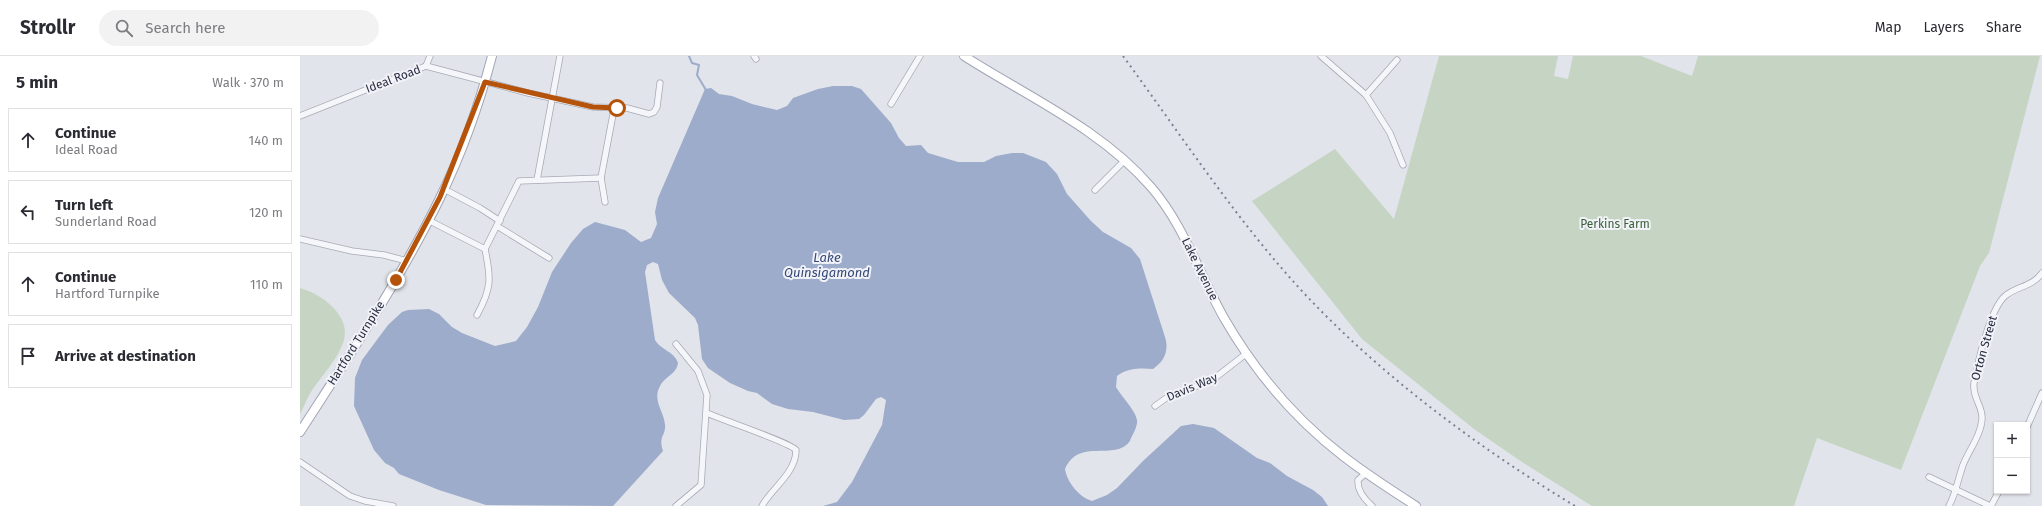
<!DOCTYPE html>
<html lang="en">
<head>
<meta charset="utf-8">
<style>
  :root { --surface:#fff; --page:#f2f2f3; --text:#2b2b33; --muted:#7c7c81; --line:#e1e1e2 }
  body { margin:0; font-family:"Fira Sans",sans-serif; background:var(--page); color:var(--text) }
  .controls { position:absolute; right:12px; bottom:12px; display:grid; overflow:hidden; border-radius:0px; box-shadow:0 1px 3px #0004 }
  .controls button { width:36px; height:36px; display:grid; place-items:center; padding:0; border:0; border-bottom:1px solid var(--line); background:var(--surface); color:var(--text); font:20px sans-serif }
  .stop { position:absolute; width:12px; height:12px; margin:-9px; border:3px solid #b45309; border-radius:50%; background:#fff }
  .stop.end { background:#b45309; border-color:#fff; box-shadow:0 1px 4px #0008 }
  .list { margin:0; padding:0; list-style:none }
  h2 { display:flex; justify-content:space-between; align-items:center; height:52px; margin:0; padding:0 16px; font-size:17px }
  h2 small { font-size:13px; font-weight:400; color:var(--muted) }
  .list li { display:grid; grid-template-columns:26px 1fr auto; gap:12px; align-items:center; box-sizing:border-box; height:64px; margin:0 8px 8px; padding:0 8px; border:1px solid var(--line); border-radius:0px }
  .list b { display:block; font-size:15px; white-space:nowrap }
  .list p { margin:0; font-size:13px; white-space:nowrap; color:var(--muted) }
  .list em { font-size:13px; font-style:normal; color:var(--muted) }
  .icon { flex:none; width:22px; height:22px; fill:none; stroke:currentColor; stroke-width:2; stroke-linecap:round; stroke-linejoin:round }
  .map { position:relative; flex:none; width:1742px; height:450px; overflow:hidden }
  header { display:flex; align-items:center; gap:24px; box-sizing:border-box; height:56px; padding:0 20px; background:var(--surface); border-bottom:1px solid var(--line) }
  header strong { font-size:19px }
  nav { display:flex; gap:22px; margin-inline-start:auto; font-size:14px }
  .search { width:280px; height:36px; background:var(--page); display:flex; align-items:center; gap:10px; box-sizing:border-box; padding:0 14px; border-radius:22px; color:var(--muted); font-size:15px }
  main { display:flex }
  aside { flex:1; background:var(--surface) }
  .map>svg:first-child { display:block }
  .green { fill:#c5d4c3 }
  .water { fill:#9dacca }
  .lines { fill:none; stroke-linecap:round; stroke-linejoin:round }
  .stream { stroke:#9dacca; stroke-width:2 }
  .minor-casing { stroke:#a7aab5; stroke-width:7 }
  .primary-casing { stroke:#a1a6b6; stroke-width:10 }
  .minor { stroke:#f5f6f9; stroke-width:5.5 }
  .primary { stroke:#fff; stroke-width:8 }
  .rail { stroke:#7b8194; stroke-width:2; stroke-dasharray:2 4; stroke-linecap:butt }
  .route { stroke:#b45309; stroke-width:5 }
  .labels { text-anchor:middle; stroke-width:4; stroke-linejoin:round; paint-order:stroke }
  .street-label { font-size:12px; fill:#2a2f43; stroke:#f2f3f8 }
  .park-label { font-size:12px; fill:#385f37; stroke:#f2f3f8 }
  .water-label { font-size:13px; font-style:italic; fill:#344777; stroke:#f2f3f8 }
</style>
</head>
<body>
<header>
<strong>Strollr</strong>
<div class="search"><svg class="icon" aria-label="search" viewBox="0 0 24 24"><circle cx="10" cy="10" r="6"/><path d="M15 15l6 6"/></svg>Search here</div>
<nav><a>Map</a><a>Layers</a><a>Share</a></nav>
</header>
<main>
<aside>
<h2>5 min<small>Walk · 370 m</small></h2>
<ul class="list">
<li><svg class="icon" aria-label="ahead" viewBox="0 0 24 24"><path d="M12 20V5M6 11l6-6 6 6"/></svg><div><b>Continue</b><p>Ideal Road</p></div><em>140 m</em></li>
<li><svg class="icon" aria-label="left" viewBox="0 0 24 24"><path d="M17 20v-9H6M10 6l-5 5 5 5"/></svg><div><b>Turn left</b><p>Sunderland Road</p></div><em>120 m</em></li>
<li><svg class="icon" aria-label="ahead" viewBox="0 0 24 24"><path d="M12 20V5M6 11l6-6 6 6"/></svg><div><b>Continue</b><p>Hartford Turnpike</p></div><em>110 m</em></li>
<li><svg class="icon" aria-label="arrive" viewBox="0 0 24 24"><path d="M6 21V4h12l-3 4 3 4H6"/></svg><div><b>Arrive at destination</b></div></li>
</ul>
</aside>
<div class="map">
<svg width="1742" height="450" viewBox="0 0 1742 450">
  <rect width="100%" height="100%" fill="#e2e4eb"/>
  <g class="green">
    <path d="M1139,0H1258L1254,20L1268,23L1273,0H1341L1392,20L1398,0H1740L1689,197L1680,210L1601,414L1517,382L1494,450H1292L1222,406L1174,373L1062,283L952,145L1035,93L1094,163Z"/>
    <path d="M0,232C20,237 51,259 44,284C39,301 25,316 15,330C8,339 5,349 0,358Z"/>
  </g>
  <path class="water" d="M533,30H552L561,33L591,67L599,82L606,90L621,89L628,97L658,106H684L696,100L712,97H723L746,106L757,118L767,138L791,165L803,176L831,192L840,203L865,281C869,294 865,305 853,313C841,312 827,312 817,320L816,331C821,340 839,358 837,367C836,374 832,379 830,385C815,406 779,381 765,413C767,426 779,441 792,445L807,439L817,432L844,404L881,370L893,368L914,372L957,402L970,407L987,420L1013,434L1022,441L1028,450H523L537,446L552,426L582,369L586,344L581,341L576,343L564,359L559,363L544,364L513,356L488,353L472,348L457,337L448,335L430,327L408,312L402,303L398,269L395,262L369,237L362,224L358,208L353,206L347,209L345,216L355,284C361,294 375,296 378,307C376,319 365,320 360,330C352,345 364,355 365,369C366,380 358,380 363,395L313,450L186,449L139,434L99,418L94,412L85,407L74,394L54,350L55,322L62,304L88,269L102,256L108,254L129,253L139,258L152,271L162,277L195,290L216,285L227,271L238,251L252,216L271,187L283,173L295,166L325,174L341,186L351,182L357,168L355,156L358,142L405,33L411,32L419,38L432,40L452,48L477,54L487,50L493,42L518,33Z"/>
  <g class="lines">
    <path class="stream" d="M389,0L392,7L399,9L397,19L406,34"/>
    <defs>
      <g id="minor">
        <path d="M454,0L456,3"/>
        <path d="M1021,0L1066,39L1090,77L1103,109"/>
        <path d="M126,10L130,0"/>
        <path d="M1066,39L1097,4"/>
        <path d="M591,48L620,0"/>
        <path d="M0,60L126,10L228,37L293,51L327,52L349,58L354,56L357,51L360,27"/>
        <path d="M237,124L260,0"/>
        <path d="M144,133L180,152L200,165"/>
        <path d="M795,134L825,104"/>
        <path d="M305,146L301,122L314,53"/>
        <path d="M128,164L185,193"/>
        <path d="M197,170L249,202"/>
        <path d="M0,183L52,195L84,199L107,205"/>
        <path d="M185,193L219,125L301,122"/>
        <path d="M177,259C192,232 191,222 185,193"/>
        <path d="M855,350L869,340L911,325L947,297"/>
        <path d="M407,357C422,364 489,386 496,394C496,417 472,432 462,450"/>
        <path d="M1727,371L1742,337"/>
        <path d="M0,406L50,440L65,445L93,450"/>
        <path d="M1066,417L1058,424C1057,435 1064,443 1072,450"/>
        <path d="M1629,421L1690,450"/>
        <path d="M376,450L401,429L407,339L398,315L376,288"/>
        <path d="M1649,450C1656,437 1658,423 1663,409C1669,394 1681,379 1682,363C1683,350 1672,342 1674,327C1678,306 1690,253 1705,240C1717,230 1732,231 1742,217"/>
        <path d="M1691,450L1699,435"/>
      </g>
      <g id="primary">
        <path d="M664,0C728,41 801,73 851,131C884,169 899,218 924,262C954,314 995,363 1043,400C1066,418 1091,434 1116,450"/>
        <path d="M0,376C49,300 100,224 140,142C161,99 180,46 192,0"/>
      </g>
    </defs>
    <use href="#minor" class="minor-casing"/>
    <use href="#primary" class="primary-casing"/>
    <use href="#minor" class="minor"/>
    <use href="#primary" class="primary"/>
    <path class="rail" d="M823,0C881,79 935,162 1001,234C1080,319 1176,390 1275,450"/>
  </g>
  <g class="lines">
    <path class="route" d="M96,224L140,141L185,26L293,51L317,52"/>
  </g>
  <g class="labels">
    <g class="street-label">
      <text transform="translate(93 23) rotate(-21)" y="4">Ideal Road</text>
      <text transform="translate(900 213) rotate(64)" y="4">Lake Avenue</text>
      <text transform="translate(56 287) rotate(-58)" y="4">Hartford Turnpike</text>
      <text transform="translate(1684 292) rotate(-74)" y="4">Orton Street</text>
      <text transform="translate(892 331) rotate(-23)" y="4">Davis Way</text>
    </g>
    <g class="park-label">
      <text x="1315" y="172">Perkins Farm</text>
    </g>
    <g class="water-label">
      <text x="527" y="206">Lake<tspan x="527" dy="15">Quinsigamond</tspan></text>
    </g>
  </g>
</svg>
<div class="controls">
<button>+</button>
<button>−</button>
</div>
<div class="stop" style="left:317px;top:52px"></div>
<div class="stop end" style="left:96px;top:224px"></div>
</div>
</main>
</body>
</html>
